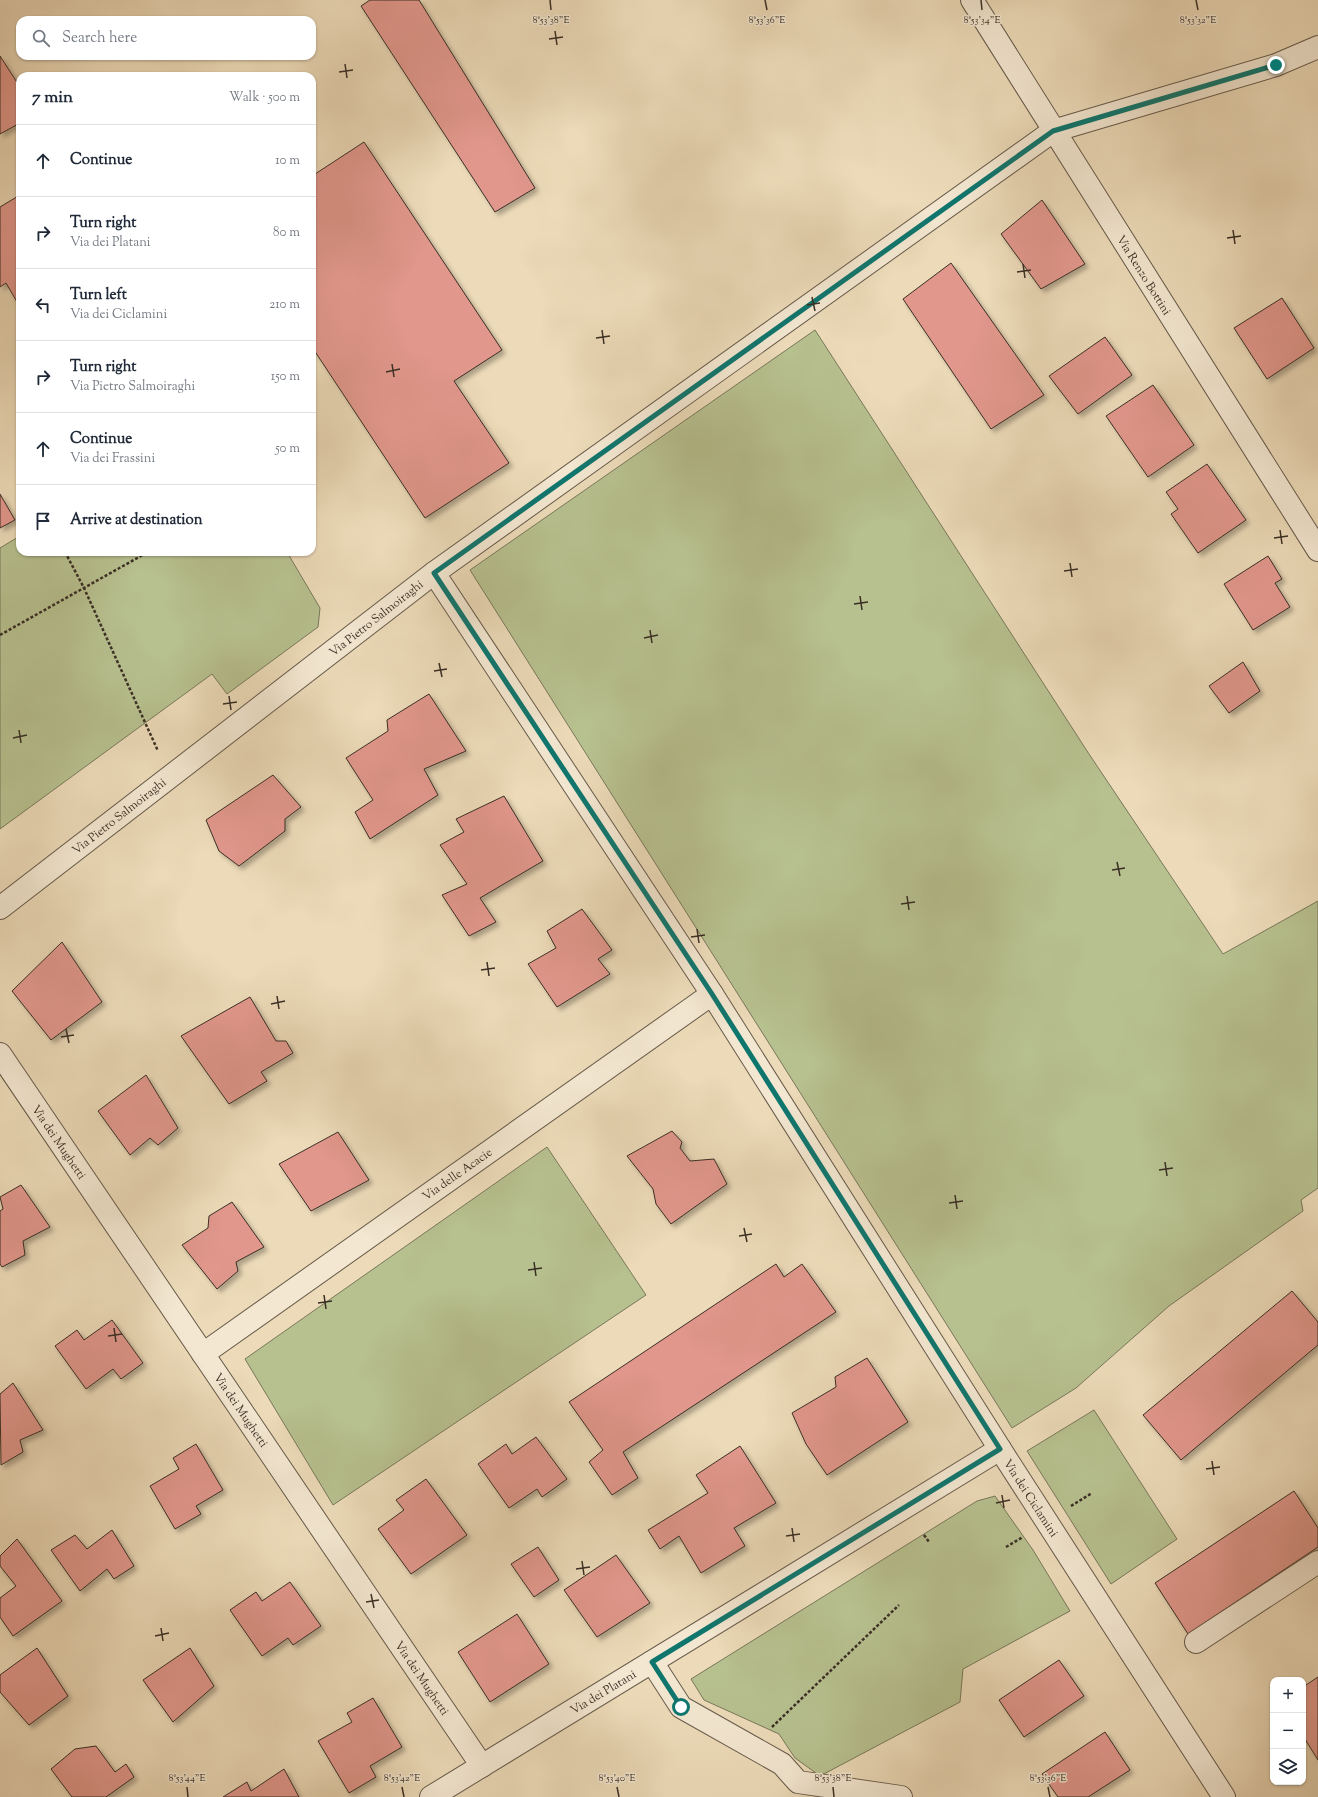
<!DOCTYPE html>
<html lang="en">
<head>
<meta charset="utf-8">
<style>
  :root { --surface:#fff; --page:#f2f2f3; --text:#1f2937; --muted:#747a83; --line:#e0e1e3 }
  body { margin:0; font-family:"Sorts Mill Goudy",serif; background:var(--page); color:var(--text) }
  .controls { position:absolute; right:12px; bottom:12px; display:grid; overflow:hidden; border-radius:8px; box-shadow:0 1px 3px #0004 }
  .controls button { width:36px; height:36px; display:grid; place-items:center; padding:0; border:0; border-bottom:1px solid var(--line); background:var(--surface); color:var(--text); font:20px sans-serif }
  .stop { position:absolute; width:12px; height:12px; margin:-9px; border:3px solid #0f766e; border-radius:50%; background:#fff }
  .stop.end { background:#0f766e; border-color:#fff; box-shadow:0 1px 4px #0008 }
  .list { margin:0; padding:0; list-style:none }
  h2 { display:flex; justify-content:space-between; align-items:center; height:52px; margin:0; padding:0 16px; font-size:17px }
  h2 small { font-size:13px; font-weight:400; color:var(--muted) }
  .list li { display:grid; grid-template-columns:26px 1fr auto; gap:12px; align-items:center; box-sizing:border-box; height:72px; padding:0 16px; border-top:1px solid var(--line) }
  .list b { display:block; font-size:15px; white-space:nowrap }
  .list p { margin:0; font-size:13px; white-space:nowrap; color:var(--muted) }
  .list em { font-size:13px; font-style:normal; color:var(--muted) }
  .icon { flex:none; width:22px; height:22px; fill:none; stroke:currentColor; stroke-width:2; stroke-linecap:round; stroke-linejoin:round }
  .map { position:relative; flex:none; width:1318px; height:1797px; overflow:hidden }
  .search { position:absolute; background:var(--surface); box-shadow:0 1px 3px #0004; left:16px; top:16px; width:300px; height:44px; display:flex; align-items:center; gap:10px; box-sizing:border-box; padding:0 14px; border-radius:12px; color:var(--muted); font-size:15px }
  .panel { position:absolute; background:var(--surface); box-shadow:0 1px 3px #0004; left:16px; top:72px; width:300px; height:484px; border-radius:12px }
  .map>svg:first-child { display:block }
  .green { fill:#b7c08f; stroke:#78785a }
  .building { fill:#e1978c; stroke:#3a2f25; filter:url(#shadow) }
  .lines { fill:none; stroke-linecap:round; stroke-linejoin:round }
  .minor-casing { stroke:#665a4a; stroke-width:24 }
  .path { stroke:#3a2f25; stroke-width:2.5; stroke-dasharray:3 2; stroke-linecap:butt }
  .minor { stroke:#f3e7d1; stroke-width:22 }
  .route { stroke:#0f766e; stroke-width:5 }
  .ticks { fill:none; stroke:#3a2f25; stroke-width:1.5 }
  .labels { text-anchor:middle; stroke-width:3; stroke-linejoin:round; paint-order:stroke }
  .street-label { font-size:12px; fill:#3a2f25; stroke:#f3e7d1 }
  .ticks-label { font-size:10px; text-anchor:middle; fill:#3a2f25; stroke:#f3e7d1; stroke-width:3; stroke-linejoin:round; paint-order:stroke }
</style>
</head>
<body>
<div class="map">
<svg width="1318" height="1797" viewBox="0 0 1318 1797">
  <defs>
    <filter id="shadow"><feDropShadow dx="3.5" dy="3.5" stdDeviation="2" flood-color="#0004"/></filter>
  </defs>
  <rect width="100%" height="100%" fill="#ecdab8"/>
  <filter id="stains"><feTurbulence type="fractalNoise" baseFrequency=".005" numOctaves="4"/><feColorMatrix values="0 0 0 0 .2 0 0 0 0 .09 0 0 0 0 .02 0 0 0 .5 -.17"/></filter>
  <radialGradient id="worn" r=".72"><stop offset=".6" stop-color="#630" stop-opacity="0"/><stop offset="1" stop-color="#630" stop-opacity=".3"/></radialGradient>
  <g class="green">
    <path d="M815,330L1089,754L1223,954L1318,901V1188L1301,1200L1303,1211L1169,1306L1076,1388L1012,1428L470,570Z"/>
    <path d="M20,536V552H287L320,608L318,627L227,694L212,674L0,829V548Z"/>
    <path d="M547,1147L646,1295L333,1505L245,1359Z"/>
    <path d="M1094,1410L1177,1539L1111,1584L1027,1451Z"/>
    <path d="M995,1496L1033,1550L1070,1611L963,1669L960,1702L820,1776L795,1758L779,1734L704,1700L691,1679L977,1501Z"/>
  </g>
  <g class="building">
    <path d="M370,0H419L535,188L495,212L361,6Z"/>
    <path d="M0,56L20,87V123L0,134Z"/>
    <path d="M364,142L502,350L454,381L509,463L425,518L312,347V176Z"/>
    <path d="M20,195V307L6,283L0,287V207Z"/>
    <path d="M1042,200L1085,264L1041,289L1001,234Z"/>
    <path d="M951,263L1044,395L991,429L903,299Z"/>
    <path d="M1282,298L1314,348L1267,379L1234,328Z"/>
    <path d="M1105,337L1132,375L1078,414L1049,376Z"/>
    <path d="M1153,385L1194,445L1148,477L1106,416Z"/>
    <path d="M1207,464L1246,520L1198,553L1171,514L1178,509L1166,492Z"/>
    <path d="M0,494L15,520L0,528Z"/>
    <path d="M1268,556L1282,579L1275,583L1290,607L1253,630L1224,584Z"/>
    <path d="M1243,662L1260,691L1229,713L1209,686Z"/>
    <path d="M429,694L466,751L424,769L438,795L370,839L355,812L373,800L346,758L388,731L387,720Z"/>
    <path d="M273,775L301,807L285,819V831L239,866L219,851L206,820Z"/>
    <path d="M504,796L543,861L480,898L496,922L469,936L442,895L467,884L440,845L464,832L456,819Z"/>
    <path d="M582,909L612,950L598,959L610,974L557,1007L528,964L556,948L547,931Z"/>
    <path d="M62,942L102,1002L51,1040L12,991Z"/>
    <path d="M250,997L276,1041H286L293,1053L261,1072L267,1081L229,1104L181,1036Z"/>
    <path d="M146,1075L178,1128L158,1145L150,1138L130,1155L98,1111Z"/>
    <path d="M672,1131L682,1142L680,1148L690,1161L714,1159L727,1184L671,1224L656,1204L653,1189L627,1156Z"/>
    <path d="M338,1132L369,1180L311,1211L279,1164Z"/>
    <path d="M21,1185L50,1227L23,1241L25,1255L2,1267L0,1264V1211L3,1209L0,1197Z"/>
    <path d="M232,1202L264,1247L236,1262L238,1271L217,1289L182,1245L208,1228L209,1216Z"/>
    <path d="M776,1264L784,1277L802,1264L836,1312L623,1452L638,1478L612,1495L589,1462L603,1450L569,1402Z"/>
    <path d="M1292,1291L1318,1322V1345L1181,1460L1143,1415Z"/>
    <path d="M112,1320L143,1363L121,1379L113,1369L86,1389L55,1346L77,1330L84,1340Z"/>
    <path d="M867,1358L908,1422L827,1475L806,1444L792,1413L836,1387L835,1377Z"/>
    <path d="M13,1383L43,1430L20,1440L23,1452L1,1465L0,1394Z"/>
    <path d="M536,1437L567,1479L542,1497L537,1489L509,1508L478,1464L506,1444L512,1454Z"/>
    <path d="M196,1444L223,1490L196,1506L201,1514L175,1529L150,1486L179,1469L173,1458Z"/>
    <path d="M740,1446L776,1503L734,1528L745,1546L701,1573L679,1536L660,1549L648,1530L708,1493L696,1475Z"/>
    <path d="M426,1479L467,1535L411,1574L378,1529L404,1510L396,1500Z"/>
    <path d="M1294,1491L1318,1528V1547L1188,1634L1155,1583Z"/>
    <path d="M112,1530L134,1566L114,1579L107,1569L80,1591L51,1550L75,1535L87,1549Z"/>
    <path d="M17,1539L62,1601L13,1636L0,1617V1598L16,1586L0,1566V1556Z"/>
    <path d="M538,1547L559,1580L534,1597L511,1564Z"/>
    <path d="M616,1555L650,1603L597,1637L564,1590Z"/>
    <path d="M290,1582L321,1626L293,1645L288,1638L262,1656L230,1610L256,1592L262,1601Z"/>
    <path d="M517,1614L549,1664L490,1702L458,1652Z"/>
    <path d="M37,1648L68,1696L29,1725L0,1692V1675Z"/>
    <path d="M190,1648L214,1686L173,1722L143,1680Z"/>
    <path d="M1059,1660L1084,1696L1024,1737L999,1700Z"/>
    <path d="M1318,1677V1760L1303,1736V1687Z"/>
    <path d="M373,1698L402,1747L370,1766L376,1777L349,1793L318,1741L352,1722L347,1713Z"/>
    <path d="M1105,1732L1130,1770L1088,1797H1058L1042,1774Z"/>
    <path d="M96,1746L115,1772L126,1764L134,1777L106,1797H72L51,1769L75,1749Z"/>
    <path d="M284,1769L299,1797H223L247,1782L251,1791Z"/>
  </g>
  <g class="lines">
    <defs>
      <g id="minor">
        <path d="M972,0L1318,550"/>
        <path d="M434,573L712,994L1000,1449L1224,1797"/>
        <path d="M0,908L434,573L1053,131L1276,65L1318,47"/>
        <path d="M0,1054L482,1766"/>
        <path d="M203,1354L712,994"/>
        <path d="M1196,1642L1318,1562"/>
        <path d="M652,1662L681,1707L782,1764L798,1782L901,1797"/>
        <path d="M431,1797L1000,1449"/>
      </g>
    </defs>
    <use href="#minor" class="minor-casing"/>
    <g class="path">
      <path d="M65,552L84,588L158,751"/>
      <path d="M0,635L148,552"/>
      <path d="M1071,1506L1092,1493"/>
      <path d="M924,1535L929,1542"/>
      <path d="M1006,1547L1023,1537"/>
      <path d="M772,1727L899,1605"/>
    </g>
    <use href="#minor" class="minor"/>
  </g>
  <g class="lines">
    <path class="route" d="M681,1707L652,1662L1000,1449L712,994L434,573L1053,131L1276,65"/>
  </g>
  <path class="ticks" d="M550,0L551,10M765,0L767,10M981,0L982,10M1196,0L1198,10M555,31L557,45M549,39L563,37M345,64L347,78M339,72L353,70M1233,230L1235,244M1227,238L1241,236M1023,264L1025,278M1017,272L1031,270M812,297L815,311M807,305L820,303M602,330L604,344M596,338L610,336M392,364L394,377M386,372L400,369M1280,530L1282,544M1274,538L1288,536M1070,563L1072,577M1064,571L1078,569M860,596L862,610M854,604L868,602M650,630L652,643M644,638L658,635M439,663L442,677M434,671L447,669M229,696L231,710M223,704L237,702M19,730L21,743M13,738L27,735M1117,862L1120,876M1112,870L1125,868M907,896L909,910M901,904L915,902M697,929L699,943M691,937L705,935M487,962L489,976M481,970L495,968M277,996L279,1009M271,1004L285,1001M66,1029L69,1043M61,1037L74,1035M1165,1162L1167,1176M1159,1170L1173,1168M955,1195L957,1209M949,1203L963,1201M744,1228L747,1242M739,1236L752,1234M534,1262L536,1276M528,1270L542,1268M324,1295L326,1309M318,1303L332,1301M114,1328L116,1342M108,1336L122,1334M1212,1461L1214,1475M1206,1469L1220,1467M1002,1495L1004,1508M996,1503L1010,1500M792,1528L794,1542M786,1536L800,1534M582,1561L584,1575M576,1569L590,1567M371,1594L374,1608M366,1602L379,1600M161,1628L163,1641M155,1636L169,1633M187,1787L188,1797M402,1787L404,1797M617,1787L619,1797M833,1787L834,1797M1048,1787L1050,1797"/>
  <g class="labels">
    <g class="street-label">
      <text transform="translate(1144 275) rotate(58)" y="4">Via Renzo Bottini</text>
      <text transform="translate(376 618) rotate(-38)" y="4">Via Pietro Salmoiraghi</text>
      <text transform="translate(119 816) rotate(-38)" y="4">Via Pietro Salmoiraghi</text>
      <text transform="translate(59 1142) rotate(56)" y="4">Via dei Mughetti</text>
      <text transform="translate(457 1174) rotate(-35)" y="4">Via delle Acacie</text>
      <text transform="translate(241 1410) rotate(56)" y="4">Via dei Mughetti</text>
      <text transform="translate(1031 1498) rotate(57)" y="4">Via dei Ciclamini</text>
      <text transform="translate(422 1678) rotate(56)" y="4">Via dei Mughetti</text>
      <text transform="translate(603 1692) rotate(-31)" y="4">Via dei Platani</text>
    </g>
  </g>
  <g class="ticks-label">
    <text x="551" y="23">8°53'38"E</text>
    <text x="767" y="23">8°53'36"E</text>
    <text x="982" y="23">8°53'34"E</text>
    <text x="1198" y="23">8°53'32"E</text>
    <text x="187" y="1781">8°53'44"E</text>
    <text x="402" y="1781">8°53'42"E</text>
    <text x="617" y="1781">8°53'40"E</text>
    <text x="833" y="1781">8°53'38"E</text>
    <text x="1048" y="1781">8°53'36"E</text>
  </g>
  <rect width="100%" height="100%" filter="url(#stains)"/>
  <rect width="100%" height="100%" fill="url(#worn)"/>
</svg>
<div class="controls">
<button>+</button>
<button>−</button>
<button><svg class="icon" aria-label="layers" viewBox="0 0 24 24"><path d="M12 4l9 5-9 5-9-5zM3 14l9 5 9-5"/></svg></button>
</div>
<div class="stop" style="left:681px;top:1707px"></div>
<div class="stop end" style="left:1276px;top:65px"></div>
<div class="search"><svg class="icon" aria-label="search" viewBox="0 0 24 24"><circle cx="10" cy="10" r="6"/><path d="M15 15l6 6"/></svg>Search here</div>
<section class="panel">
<h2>7 min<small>Walk · 500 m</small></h2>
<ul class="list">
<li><svg class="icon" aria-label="ahead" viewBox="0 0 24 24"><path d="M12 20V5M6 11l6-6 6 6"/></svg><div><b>Continue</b></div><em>10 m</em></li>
<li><svg class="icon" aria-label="right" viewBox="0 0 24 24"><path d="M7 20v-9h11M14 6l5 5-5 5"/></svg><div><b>Turn right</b><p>Via dei Platani</p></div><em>80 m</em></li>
<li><svg class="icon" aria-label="left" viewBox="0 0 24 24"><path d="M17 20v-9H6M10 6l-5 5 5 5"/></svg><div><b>Turn left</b><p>Via dei Ciclamini</p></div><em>210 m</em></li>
<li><svg class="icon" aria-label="right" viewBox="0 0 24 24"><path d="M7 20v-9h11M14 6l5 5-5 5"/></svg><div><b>Turn right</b><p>Via Pietro Salmoiraghi</p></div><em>150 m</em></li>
<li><svg class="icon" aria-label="ahead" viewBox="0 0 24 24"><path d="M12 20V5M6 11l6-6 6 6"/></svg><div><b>Continue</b><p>Via dei Frassini</p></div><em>50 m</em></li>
<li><svg class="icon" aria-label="arrive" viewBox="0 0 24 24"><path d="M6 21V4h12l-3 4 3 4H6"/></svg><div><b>Arrive at destination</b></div></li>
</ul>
</section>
</div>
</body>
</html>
